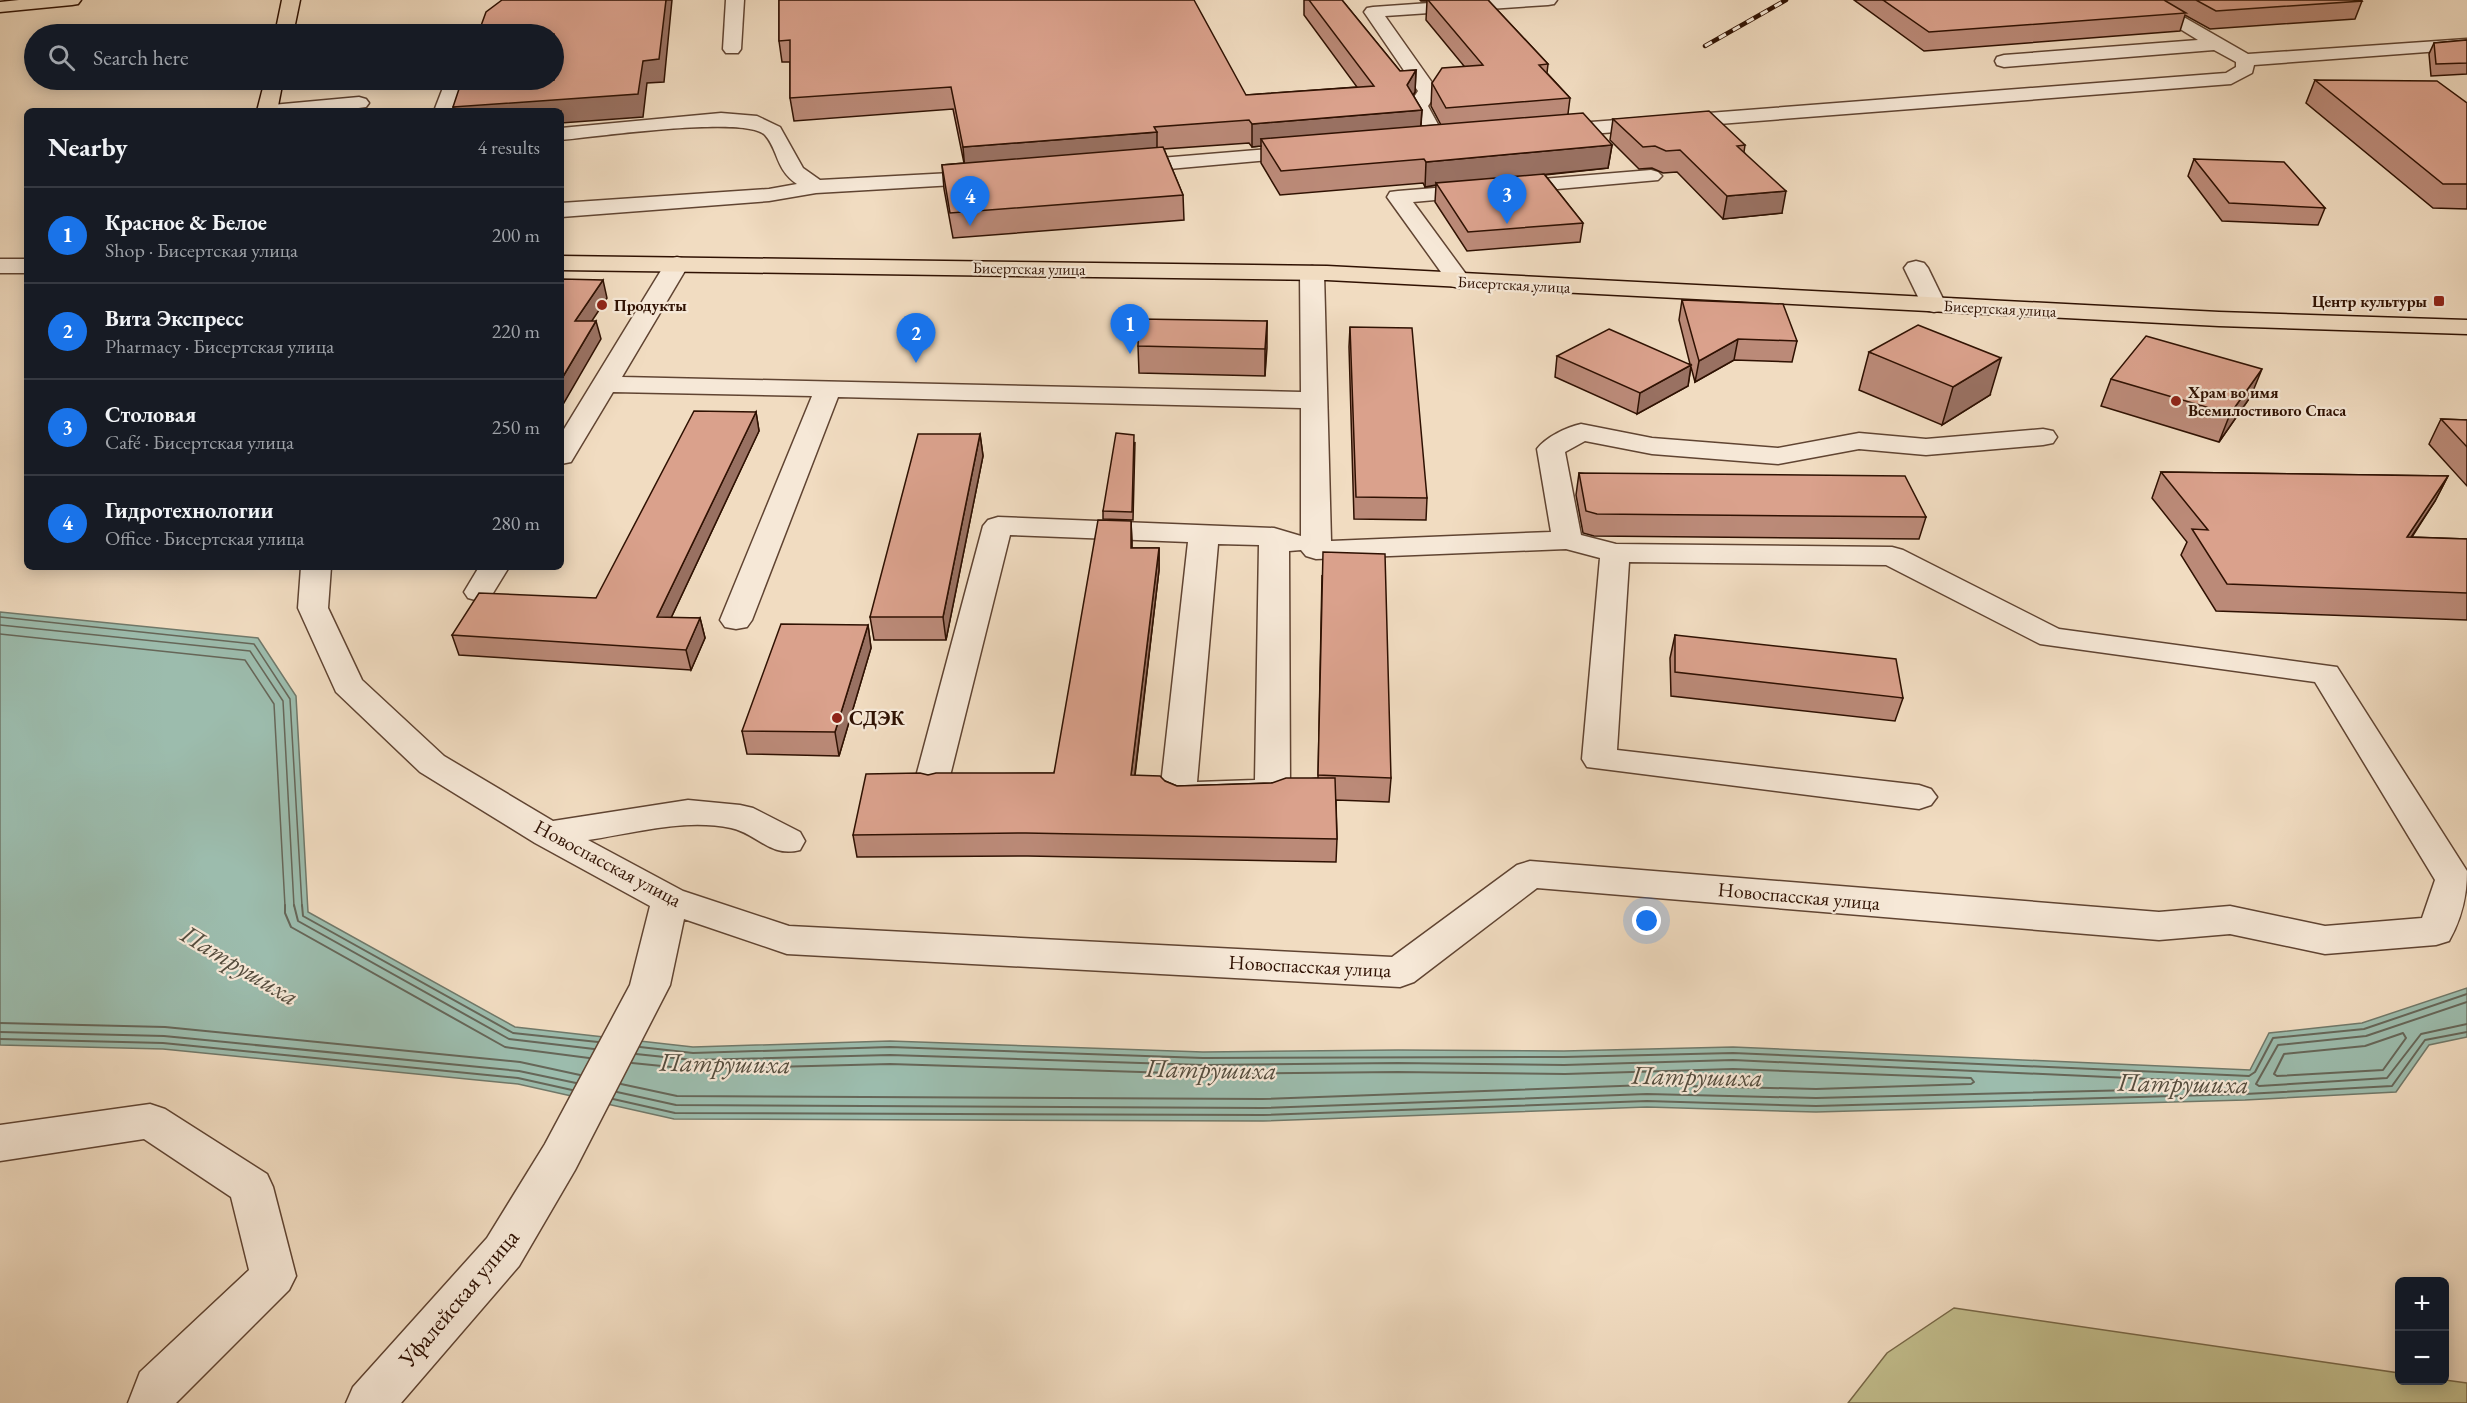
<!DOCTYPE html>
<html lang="en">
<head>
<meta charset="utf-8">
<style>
  :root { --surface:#171b24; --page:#20242c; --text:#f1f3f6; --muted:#9ea1a6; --line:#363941; --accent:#1a73e8 }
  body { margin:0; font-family:"EB Garamond",serif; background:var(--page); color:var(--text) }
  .controls { position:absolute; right:18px; bottom:18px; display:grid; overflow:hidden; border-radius:9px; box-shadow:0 3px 15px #0003 }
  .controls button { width:54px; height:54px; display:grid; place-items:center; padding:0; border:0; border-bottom:2px solid var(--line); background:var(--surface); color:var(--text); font:30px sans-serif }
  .you { position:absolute; left:1647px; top:921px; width:21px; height:21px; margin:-15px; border:4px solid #fff; border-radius:50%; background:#1a73e8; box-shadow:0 0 0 9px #1a73e833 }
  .badge { display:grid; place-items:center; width:39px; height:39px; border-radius:50%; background:var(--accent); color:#fff; font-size:20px; font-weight:700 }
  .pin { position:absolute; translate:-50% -50px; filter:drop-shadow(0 2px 3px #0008) }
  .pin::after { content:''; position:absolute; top:32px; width:21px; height:18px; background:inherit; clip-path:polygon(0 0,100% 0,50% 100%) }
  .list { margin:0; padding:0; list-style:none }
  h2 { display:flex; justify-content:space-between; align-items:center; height:78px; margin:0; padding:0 24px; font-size:26px }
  h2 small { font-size:20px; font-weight:400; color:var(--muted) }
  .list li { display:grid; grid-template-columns:39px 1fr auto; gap:18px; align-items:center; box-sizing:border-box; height:96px; padding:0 24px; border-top:2px solid var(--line) }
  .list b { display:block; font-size:22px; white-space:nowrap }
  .list p { margin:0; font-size:20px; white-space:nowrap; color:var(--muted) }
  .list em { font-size:20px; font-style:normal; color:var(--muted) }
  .icon { flex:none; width:33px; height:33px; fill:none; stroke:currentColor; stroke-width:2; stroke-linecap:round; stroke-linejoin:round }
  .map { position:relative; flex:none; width:2467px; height:1403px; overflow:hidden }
  .search { position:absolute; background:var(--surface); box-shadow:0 3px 15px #0003; left:24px; top:24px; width:540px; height:66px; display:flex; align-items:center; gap:15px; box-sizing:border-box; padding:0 21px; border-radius:33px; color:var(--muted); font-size:22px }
  .panel { position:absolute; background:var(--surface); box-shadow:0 3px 15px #0003; left:24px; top:108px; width:540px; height:462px; border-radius:9px }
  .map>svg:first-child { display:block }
  .green { fill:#c2be8d; stroke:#786848; stroke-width:1.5 }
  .water { fill:#9cbcad; stroke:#707869; stroke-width:1.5 }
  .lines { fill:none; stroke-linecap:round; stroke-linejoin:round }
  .shore-far1 { stroke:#666658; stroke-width:1.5 }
  .shore { stroke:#666658; stroke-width:2 }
  .minor-casing { stroke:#604432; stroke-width:3 }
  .major-casing { stroke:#2f1102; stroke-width:3 }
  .minor { fill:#f6e8d7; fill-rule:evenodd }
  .major { fill:#f1dcc1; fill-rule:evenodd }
  .rail-casing { stroke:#2f1102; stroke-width:4.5 }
  .rail { stroke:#f6e8d7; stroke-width:3; stroke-dasharray:8; stroke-linecap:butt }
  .wall { fill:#bb8a78; stroke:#2f1102; stroke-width:1.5 }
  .shaded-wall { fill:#997162; stroke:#2f1102; stroke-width:1.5 }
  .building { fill:#daa18c; stroke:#2f1102; stroke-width:1.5 }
  .poi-dot { fill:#8f2418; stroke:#f6e8d7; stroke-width:2 }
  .labels { text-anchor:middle; stroke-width:4.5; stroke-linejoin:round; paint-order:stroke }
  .far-street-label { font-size:16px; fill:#2f1102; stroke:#f6e8d7 }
  .far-poi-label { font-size:16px; font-weight:bold; fill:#2f1102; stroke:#f6e8d7; text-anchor:start }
  .poi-label { font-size:20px; font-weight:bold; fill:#2f1102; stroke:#f6e8d7; text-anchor:start }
  .street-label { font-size:20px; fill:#2f1102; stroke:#f6e8d7 }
  .near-street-label { font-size:24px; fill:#2f1102; stroke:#f6e8d7 }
  .near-water-label { font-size:26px; font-style:italic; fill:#554d3e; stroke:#f6e8d7 }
</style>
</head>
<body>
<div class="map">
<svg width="2467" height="1403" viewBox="0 0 2467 1403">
  <rect width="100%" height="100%" fill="#f1dcc1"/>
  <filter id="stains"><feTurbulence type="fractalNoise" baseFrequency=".00333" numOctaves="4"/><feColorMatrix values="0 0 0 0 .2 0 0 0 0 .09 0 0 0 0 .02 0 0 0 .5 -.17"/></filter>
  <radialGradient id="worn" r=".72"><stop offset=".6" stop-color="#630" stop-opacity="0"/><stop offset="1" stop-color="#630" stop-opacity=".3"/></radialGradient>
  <path class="green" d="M1954,1308L2399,1373L2400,1380H2445L2467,1383V1403H1848L1887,1353Z"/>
  <path class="water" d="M0,612L258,638L296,696L308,912L515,1027L693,1047L890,1041L1203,1052L1398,1050L1564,1051L1733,1047L2250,1070L2269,1033L2362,1023L2467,988V1037L2429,1045L2396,1092L2245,1100L1816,1112L1647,1107L1263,1121L674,1119L518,1084L163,1049L0,1045Z"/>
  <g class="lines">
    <g class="shore-far1">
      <path d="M0,617L254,644L290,699L302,906"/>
      <path d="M0,625L250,651L283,701L294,906"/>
      <path d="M0,634L245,660L274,704L285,906"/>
    </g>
    <g class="shore">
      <path d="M285,905V913L291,927L505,1047L589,1058"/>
      <path d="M294,905L298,921L509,1039L594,1049"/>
      <path d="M302,905L303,916L513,1033L598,1042"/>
      <path d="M2467,1002L2366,1036L2278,1045L2256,1084L2259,1086L2387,1078L2421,1034L2467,1024"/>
      <path d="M0,1023L165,1027L520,1062L580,1075"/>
      <path d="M0,1032L164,1036L519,1071L576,1083"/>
      <path d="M2403,1033L2406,1038L2383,1070L2277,1076L2274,1074L2284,1054L2365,1046Z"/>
      <path d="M0,1039L163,1043L518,1078L572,1090"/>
      <path d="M640,1047L693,1053L890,1047L1203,1058L1564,1057L1733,1053L2249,1076L2255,1072L2273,1038L2364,1029L2467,994"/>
      <path d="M621,1084L677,1096L1262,1099L1647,1085L1816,1089L1971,1084L1974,1082L1971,1078L1733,1069L1565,1074L1398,1072L1203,1074L890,1064L692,1069L632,1063"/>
      <path d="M617,1092L676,1105L1262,1108L1647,1094L1816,1098L2216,1088L2219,1085L2216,1082L1733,1060L1564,1065L1398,1063L1203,1065L890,1055L693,1060L636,1054"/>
      <path d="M613,1099L675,1113L1263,1115L1647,1101L1816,1106L2245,1094L2392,1086L2425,1040L2467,1032"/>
    </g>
    <defs>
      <g id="minor">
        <path d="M726,0H744L741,49L738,53H726L723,49Z"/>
        <path d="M1472,0H1557L1554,4L1548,5L1385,16L1438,91L1428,106L1447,141L1444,145H1430L1408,106L1418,91L1364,12L1367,8L1373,7Z"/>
        <path d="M2133,0H2154L2248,54L2467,39V49L2254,65L2252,73L2231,84L1552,137L1545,135L1542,131L1545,127L1552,125L2226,73L2236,67V62L2214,50L2004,67L1997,65L1995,61L1997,57L2004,55L2198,40Z"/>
        <path d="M446,80H464L454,111H434Z"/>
        <path d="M359,97L366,99L369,103L366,107L336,111H262L265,107L272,105Z"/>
        <path d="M721,113L757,116L780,127L803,168L820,180L989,171L996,173L1000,177L996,181L989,183L816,193L769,201L561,217V203L769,189L797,184C775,169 779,151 765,135C746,115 594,137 561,140V128Z"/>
        <path d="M1306,146L1313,148L1316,152L1313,156L1124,173L1117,171L1114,167L1117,163L1124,161Z"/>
        <path d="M1651,170L1658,172L1662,176L1658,180L1413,202L1471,281L1467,286L1459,288L1451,286L1387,197L1390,192L1398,191Z"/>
        <path d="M677,257L685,259L689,264L622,377L1301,392L1300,273L1304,268L1312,266L1320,268L1324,273L1331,541L1551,532L1537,449C1546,437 1567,427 1581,424L1652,438L1778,448L1859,433L1926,439L2043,429L2053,431L2057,437L2053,443L2043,445L1926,455L1859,449L1778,464L1652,454L1585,441L1565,452L1581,535L1616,544L1892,547L1903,550L2059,629L2337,667L2467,871C2467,896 2462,918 2449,941L2436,945L2325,954L2230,934L2159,940L1537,888L1414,982L1400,987L787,954L684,919L670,985L575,1170L519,1266L401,1403H346L353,1387L487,1238L545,1144L630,985L650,906L535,843L420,772L336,692L298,608L301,567H331L328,608L362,680L444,756L553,821L688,800L740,805L753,808L800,832L805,841L800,850C770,858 758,834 731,828C685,818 634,833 588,840L683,891L789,926L1392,957L1517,865L1530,861L2159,912L2230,906L2325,926L2422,918L2435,880L2315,682L2040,644L1886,565L1629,562L1617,750L1919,785L1931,789L1937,797L1931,805L1919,809L1587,767L1582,759L1600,558L1566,549L1316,559L1306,556L1301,550L1289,551L1290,791L1284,799L1272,803L1178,806L1166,802L1160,794L1188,542L1010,535L948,784L943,792L931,796L919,792L914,784L983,526L988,520L998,517L1274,528L1301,536V408L838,397L752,620L747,627L736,629L725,627L720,620L812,396L613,392L571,462L561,464V434L665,264L669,259ZM1218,544L1259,545L1255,780L1197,782Z"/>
        <rect x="0" y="259" width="27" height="14"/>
        <path d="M1916,261L1924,263L1928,268L1946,305L1943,310L1934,312L1925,310L1922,305L1904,268L1908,263Z"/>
        <path d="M479,567H509L490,598L479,601L468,598L464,592Z"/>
        <path d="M150,1104L165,1109L267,1174L273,1187L296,1276L289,1290L176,1403H128L140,1372L249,1270L231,1197L144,1139L0,1161V1125Z"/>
      </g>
      <g id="major">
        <path d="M19,0H81L78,4L72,5L0,12V2Z"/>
        <path d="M282,0H300L293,34H275Z"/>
        <path d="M265,80H283L277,111H257Z"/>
        <path d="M561,256L1327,266L2219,312L2467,320V334L2219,326L1327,280L561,270Z"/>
      </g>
    </defs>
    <use href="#minor" class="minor-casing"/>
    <use href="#major" class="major-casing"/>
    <use href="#minor" class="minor"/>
    <use href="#major" class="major"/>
    <defs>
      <path id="rail" d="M1705,46L1786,0"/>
    </defs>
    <use href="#rail" class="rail-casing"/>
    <use href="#rail" class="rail"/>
  </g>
  <g class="wall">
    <path d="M779,0L1246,95L1357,87L1304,15V0H1342L1400,71L1416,70L1415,92L1413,95L1422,110L1421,126L1441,125L1431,106L1432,83L1464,66L1426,20L1427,1H1421L1420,0H1488L1548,64L1547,73L1570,98L1568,114L1612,145L1608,168L1545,175L1583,223L1580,242L1467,251L1435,202L1436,185L1425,187L1423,183L1280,195L1261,163V146L1252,147L1249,143L1164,149L1183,195L1184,220L953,238L944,189L942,165L964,163L953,109L794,121L790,98V62H782L779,41Z"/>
    <path d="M1854,0H2361L2362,1L2355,19L2210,29L2185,15L2180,31L1924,51Z"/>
    <path d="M2467,40V74L2431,76L2429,54L2434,43Z"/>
    <path d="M2315,80L2467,103V209L2433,208L2306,103Z"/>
    <path d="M1613,119L1745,145L1744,152L1782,213L1723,219L1677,172L1663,173L1652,168L1639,169L1610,140Z"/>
    <path d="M2194,159L2325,208L2318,225L2222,221L2188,176Z"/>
    <path d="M1682,300L1797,341L1792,362L1734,360L1695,382L1691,367L1688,386L1637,414L1555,377L1557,356L1690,364L1679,320Z"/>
    <path d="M1267,321L1265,376L1139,373L1138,346Z"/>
    <path d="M1350,327L1427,498L1426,520L1354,519L1349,347Z"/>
    <path d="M1869,352L1990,395L1942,425L1859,390Z"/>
    <path d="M2111,379L2251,396L2219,442L2101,406Z"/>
    <path d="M756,412L759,431L671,618H700L705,638L691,670L459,655L452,635L596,598Z"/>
    <path d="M2441,419L2467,420V486L2429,444Z"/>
    <path d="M980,434L983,456L946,640H874L870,617Z"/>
    <path d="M1135,442L1133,520L1103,519V511Z"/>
    <path d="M2161,472L2448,476L2435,501L2412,537L2467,539V620L2216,611L2181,555L2187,542L2152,498Z"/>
    <path d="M1579,473L1926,517L1919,539L1594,536L1583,533L1576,495Z"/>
    <path d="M1131,521L1132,548H1159V570L1135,776L1165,781L1177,786L1272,783L1318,778L1322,575L1391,778L1389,802L1336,800L1337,839L1336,862L1028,856L857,857L853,835L928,775L1054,773Z"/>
    <path d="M868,625L871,648L839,756L747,754L742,731Z"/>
    <path d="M1675,635L1903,698L1895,721L1671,696L1670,658Z"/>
  </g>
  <g class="shaded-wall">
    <path d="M666,0H672L664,82L647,83L643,117L561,123V111H454L453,107L643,61Z"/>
    <path d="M1416,70L1415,92L1406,107L1407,85Z"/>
    <path d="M1422,110L1420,133L1261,139V146L1252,147V124Z"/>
    <path d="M1157,132V155L965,171L963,147Z"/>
    <path d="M1612,145L1608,168L1438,185L1436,183V185L1425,187L1426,162Z"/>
    <path d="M1786,191L1782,213L1723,219L1727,196Z"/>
    <path d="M603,280L607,298L580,339L575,321Z"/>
    <path d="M596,321L601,339L561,408V380Z"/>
    <path d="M1267,321V348L1265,376V349Z"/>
    <path d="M1738,339L1734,360L1695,382L1699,361Z"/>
    <path d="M2001,358L1990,395L1942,425L1953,387Z"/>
    <path d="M1691,365L1688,386L1637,414L1640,393Z"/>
    <path d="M2262,369L2251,396L2219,442L2230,414Z"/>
    <path d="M756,412L759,431L662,637L657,617Z"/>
    <path d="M980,434L983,456L946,640L943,617Z"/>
    <path d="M2448,476L2435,501L2394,563L2407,537Z"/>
    <path d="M1131,521L1132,542L1131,569Z"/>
    <path d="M1159,548V570L1132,798L1131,775Z"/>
    <path d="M700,618L705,638L691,670L686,650Z"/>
    <path d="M868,625L871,648L839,756L835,732Z"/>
  </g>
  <g class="building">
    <path d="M502,0H666L659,59L643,61L638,94L453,107L462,80H554V34H478L486,12Z"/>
    <path d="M779,0H1194L1246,95L1374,86L1309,0H1342L1400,71L1416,70L1407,85L1422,110L1252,124L1249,120L1154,127L1157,132L963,147L951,87L790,98V40L779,41Z"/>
    <path d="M1428,0H1488L1548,64L1539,65L1570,98L1446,108L1432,83L1442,68L1483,65Z"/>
    <path d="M1883,0H2164L2186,13L1929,32Z"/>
    <path d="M2196,0H2361L2362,1L2216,11Z"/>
    <path d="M2467,40V63L2436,64L2434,43Z"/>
    <path d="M2315,80L2437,81L2467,103V184H2443Z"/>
    <path d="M1709,111L1745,145L1737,146L1786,191L1727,196L1680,150L1666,151L1655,146L1643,147L1613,119Z"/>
    <path d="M1583,113L1612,145L1426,162L1424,159L1281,171L1261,139Z"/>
    <path d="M1163,147L1183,195L950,213L942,165Z"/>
    <path d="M2194,159L2284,162L2325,208L2229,203Z"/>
    <path d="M1544,174L1583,223L1468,232L1436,183Z"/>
    <path d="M561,279L603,280L575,321H596L561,380Z"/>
    <path d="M1682,300L1783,304L1797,341L1738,339L1699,361Z"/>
    <path d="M1139,319L1267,321L1265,349L1138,346Z"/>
    <path d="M1918,325L2001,358L1953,387L1869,352Z"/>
    <path d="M1350,327L1412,328L1427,498L1356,497Z"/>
    <path d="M1609,329L1691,365L1640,393L1557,356Z"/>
    <path d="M2146,336L2262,369L2230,414L2111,379Z"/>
    <path d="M694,411L756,412L657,617L700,618L686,650L452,635L479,593L596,598Z"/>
    <path d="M2441,419L2467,420V447Z"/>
    <path d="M1116,433L1134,435L1132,512L1103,511Z"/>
    <path d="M918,434H980L943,617H870Z"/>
    <path d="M2161,472L2448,476L2407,537L2467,539V593L2227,584L2192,529L2208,530Z"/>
    <path d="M1579,473L1905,476L1926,517L1597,514L1586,511Z"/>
    <path d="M1098,520L1131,521V548H1159L1131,775L1160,776L1165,781L1177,786L1272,783L1286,778H1335L1337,839L1026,833L853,835L866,774L920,773L928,775L936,773H1054Z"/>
    <path d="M1323,552L1385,554L1391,778L1318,775Z"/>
    <path d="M781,624L868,625L835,732L742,731Z"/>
    <path d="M1675,635L1896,659L1903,698L1675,672Z"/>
  </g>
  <g class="poi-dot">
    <rect x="2433" y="295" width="12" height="12" rx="3"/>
    <circle cx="602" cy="305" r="6"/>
    <circle cx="2176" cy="401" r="6"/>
    <circle cx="837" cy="718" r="6"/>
  </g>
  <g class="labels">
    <g class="far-street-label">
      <text transform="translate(1029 268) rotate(1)" y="6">Бисертская улица</text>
      <text transform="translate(1514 284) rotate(3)" y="6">Бисертская улица</text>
      <text transform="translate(2000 308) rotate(3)" y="6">Бисертская улица</text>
    </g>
    <g class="far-poi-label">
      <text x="2427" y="307" text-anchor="end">Центр культуры</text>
      <text x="614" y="311">Продукты</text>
      <text x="2188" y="398">Храм во имя<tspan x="2188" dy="18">Всемилостивого Спаса</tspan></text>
    </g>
    <g class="poi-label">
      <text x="849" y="725">СДЭК</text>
    </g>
    <g class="street-label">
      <text transform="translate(608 863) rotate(28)" y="7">Новоспасская улица</text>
      <text transform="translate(1799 896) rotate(5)" y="7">Новоспасская улица</text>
      <text transform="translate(1310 966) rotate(3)" y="7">Новоспасская улица</text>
    </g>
    <g class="near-street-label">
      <text transform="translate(459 1298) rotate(-50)" y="8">Уфалейская улица</text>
    </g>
    <g class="near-water-label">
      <text transform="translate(240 965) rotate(31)" y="9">Патрушиха</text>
      <text transform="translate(725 1063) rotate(1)" y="9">Патрушиха</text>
      <text transform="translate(1211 1069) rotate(1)" y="9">Патрушиха</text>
      <text transform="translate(1697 1076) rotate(1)" y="9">Патрушиха</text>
      <text transform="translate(2183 1083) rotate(1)" y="9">Патрушиха</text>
    </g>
  </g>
  <rect width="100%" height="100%" filter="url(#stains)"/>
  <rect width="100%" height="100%" fill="url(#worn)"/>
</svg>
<div class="controls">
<button>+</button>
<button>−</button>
</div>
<div class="you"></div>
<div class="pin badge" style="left:1130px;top:354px">1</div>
<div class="pin badge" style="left:916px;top:363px">2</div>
<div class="pin badge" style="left:1507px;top:224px">3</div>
<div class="pin badge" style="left:970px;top:226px">4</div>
<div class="search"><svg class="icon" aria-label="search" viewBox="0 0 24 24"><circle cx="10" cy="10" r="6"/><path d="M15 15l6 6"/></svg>Search here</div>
<section class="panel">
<h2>Nearby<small>4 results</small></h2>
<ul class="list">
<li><span class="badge">1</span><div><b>Красное &amp; Белое</b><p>Shop · Бисертская улица</p></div><em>200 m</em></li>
<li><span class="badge">2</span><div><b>Вита Экспресс</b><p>Pharmacy · Бисертская улица</p></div><em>220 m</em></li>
<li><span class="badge">3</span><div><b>Столовая</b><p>Café · Бисертская улица</p></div><em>250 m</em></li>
<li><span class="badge">4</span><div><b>Гидротехнологии</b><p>Office · Бисертская улица</p></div><em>280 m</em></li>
</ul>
</section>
</div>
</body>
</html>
